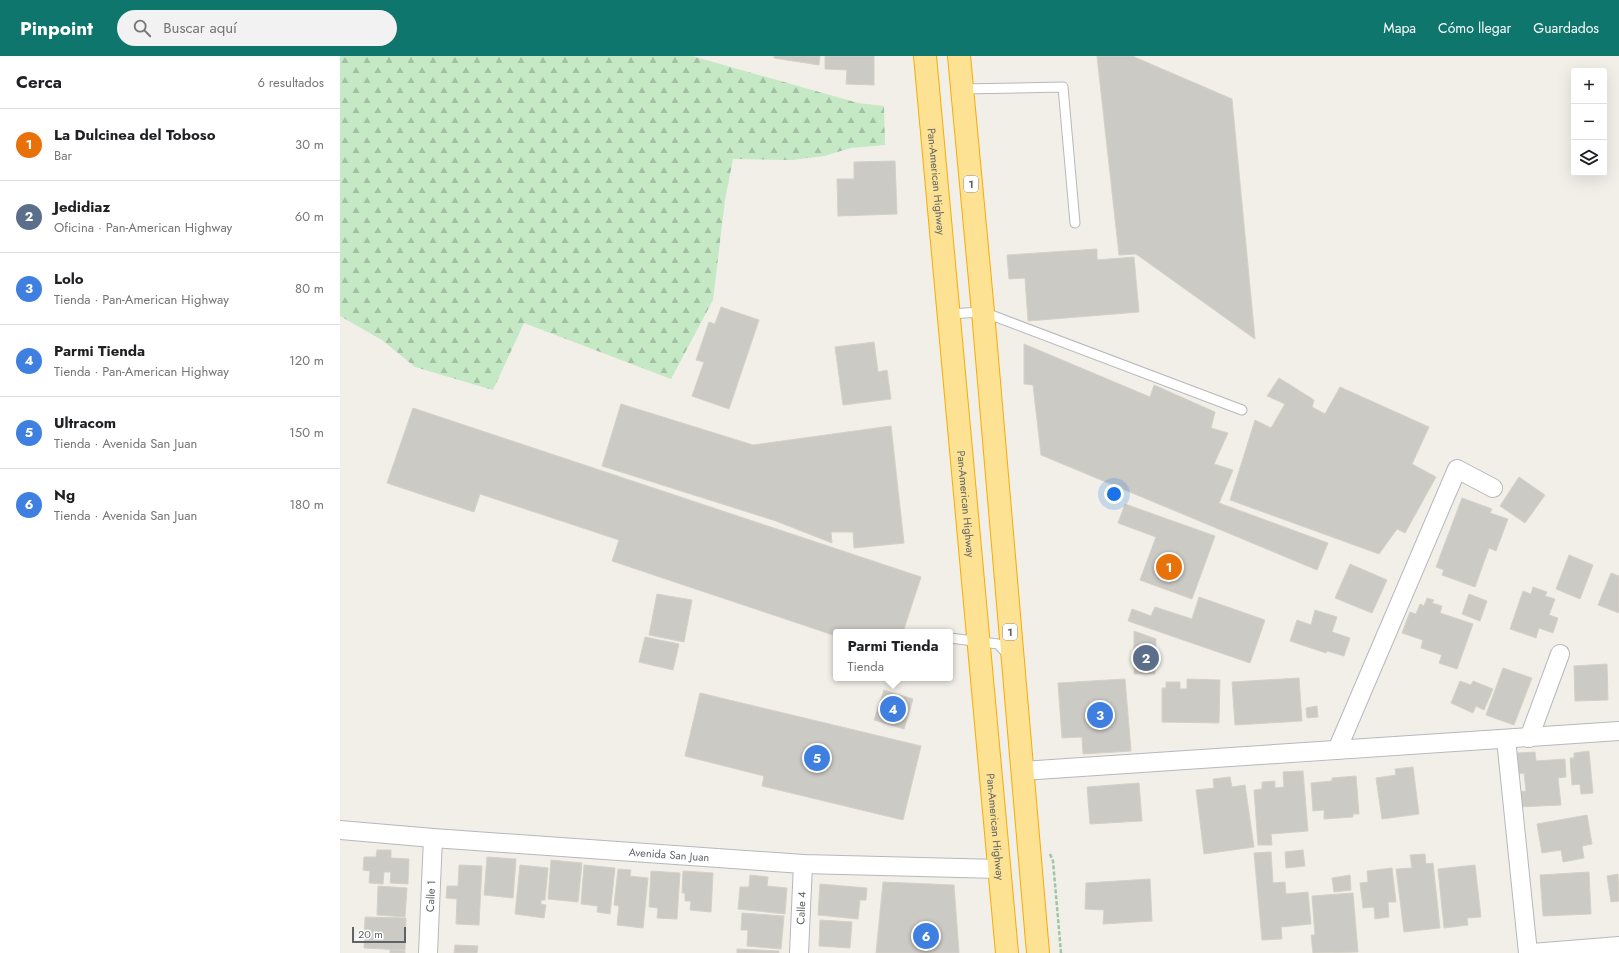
<!DOCTYPE html>
<html lang="es">
<head>
<meta charset="utf-8">
<style>
  :root { --surface:#fff; --page:#f2f2f2; --text:#202124; --muted:#757577; --line:#e0e0e0; --accent:#0f766e }
  body { margin:0; font-family:Jost,sans-serif; background:var(--page); color:var(--text) }
  .controls { position:absolute; right:12px; top:12px; display:grid; overflow:hidden; border-radius:4px; box-shadow:0 4px 16px #0002 }
  .controls button { width:36px; height:36px; display:grid; place-items:center; padding:0; border:0; border-bottom:1px solid var(--line); background:var(--surface); color:var(--text); font:20px sans-serif }
  .scale { position:absolute; left:12px; bottom:10px; width:54px; box-sizing:border-box; padding-left:4px; border:2px solid #5f6368; border-top:0; font-size:11px; line-height:14px; white-space:nowrap; color:#5f6368; -webkit-text-stroke:3px #fff; paint-order:stroke }
  .you { position:absolute; left:774px; top:438px; width:14px; height:14px; margin:-10px; border:3px solid #fff; border-radius:50%; background:#1a73e8; box-shadow:0 0 0 6px #1a73e833 }
  .badge { display:grid; place-items:center; width:26px; height:26px; border-radius:50%; background:var(--accent); color:#fff; font-size:13px; font-weight:700 }
  .pin { position:absolute; translate:-50% -50%; border:2px solid #fff; box-shadow:0 1px 4px #0006 }
  .popup { position:absolute; left:493px; top:573px; width:120px; height:52px; box-sizing:border-box; display:grid; place-content:center; border-radius:4px; background:var(--surface); filter:drop-shadow(0 1px 3px #0005); font-size:13px; white-space:nowrap; color:var(--muted) }
  .popup b { font-size:15px; color:var(--text) }
  .popup::after { content:''; position:absolute; left:50%; top:100%; margin-left:-8px; border:8px solid transparent; border-top-color:var(--surface) }
  .list { margin:0; padding:0; list-style:none }
  h2 { display:flex; justify-content:space-between; align-items:center; height:52px; margin:0; padding:0 16px; font-size:17px }
  h2 small { font-size:13px; font-weight:400; color:var(--muted) }
  .list li { display:grid; grid-template-columns:26px 1fr auto; gap:12px; align-items:center; box-sizing:border-box; height:72px; padding:0 16px; border-top:1px solid var(--line) }
  .list b { display:block; font-size:15px; white-space:nowrap }
  .list p { margin:0; font-size:13px; white-space:nowrap; color:var(--muted) }
  .list em { font-size:13px; font-style:normal; color:var(--muted) }
  .icon { flex:none; width:22px; height:22px; fill:none; stroke:currentColor; stroke-width:2; stroke-linecap:round; stroke-linejoin:round }
  .map { position:relative; flex:none; width:1279px; height:897px; overflow:hidden }
  header { display:flex; align-items:center; gap:24px; box-sizing:border-box; height:56px; padding:0 20px; background:var(--accent); color:#fff }
  header strong { font-size:19px }
  nav { display:flex; gap:22px; margin-inline-start:auto; font-size:14px }
  .search { width:280px; height:36px; background:var(--page); display:flex; align-items:center; gap:10px; box-sizing:border-box; padding:0 14px; border-radius:22px; color:var(--muted); font-size:15px }
  main { display:flex }
  aside { flex:1; background:var(--surface) }
  .map>svg:first-child { display:block }
  .forest { fill:url(#forest-firs) }
  .building { fill:#cccac5; stroke:#d6d1c6 }
  .lines { fill:none; stroke-linecap:round; stroke-linejoin:round }
  .lane-casing { stroke:#b5b8bc; stroke-width:11 }
  .street-casing { stroke:#b5b8bc; stroke-width:20 }
  .highway-casing { stroke:#f9ab00; stroke-width:24 }
  .path { stroke:#9cc7a9; stroke-width:2.5; stroke-dasharray:4 2; stroke-linecap:butt }
  .lane { stroke:#fff; stroke-width:9 }
  .street { stroke:#fff; stroke-width:18 }
  .highway { stroke:#fde293; stroke-width:22 }
  .labels { text-anchor:middle; stroke-width:3.5; stroke-linejoin:round; paint-order:stroke }
  .shield { fill:#fff; stroke:#8f9295; stroke-width:1 }
  .shield-label { font-size:10px; font-weight:bold; fill:#5f6368 }
  .street-label { font-size:11px; fill:#5f6368; stroke:#fff }
</style>
</head>
<body>
<header>
<strong>Pinpoint</strong>
<div class="search"><svg class="icon" aria-label="search" viewBox="0 0 24 24"><circle cx="10" cy="10" r="6"/><path d="M15 15l6 6"/></svg>Buscar aquí</div>
<nav><a>Mapa</a><a>Cómo llegar</a><a>Guardados</a></nav>
</header>
<main>
<aside>
<h2>Cerca<small>6 resultados</small></h2>
<ul class="list">
<li><span class="badge" style="background:#e8710a">1</span><div><b>La Dulcinea del Toboso</b><p>Bar</p></div><em>30 m</em></li>
<li><span class="badge" style="background:#5c6f8a">2</span><div><b>Jedidiaz</b><p>Oficina · Pan-American Highway</p></div><em>60 m</em></li>
<li><span class="badge" style="background:#3f7fe0">3</span><div><b>Lolo</b><p>Tienda · Pan-American Highway</p></div><em>80 m</em></li>
<li><span class="badge" style="background:#3f7fe0">4</span><div><b>Parmi Tienda</b><p>Tienda · Pan-American Highway</p></div><em>120 m</em></li>
<li><span class="badge" style="background:#3f7fe0">5</span><div><b>Ultracom</b><p>Tienda · Avenida San Juan</p></div><em>150 m</em></li>
<li><span class="badge" style="background:#3f7fe0">6</span><div><b>Ng</b><p>Tienda · Avenida San Juan</p></div><em>180 m</em></li>
</ul>
</aside>
<div class="map">
<svg width="1279" height="897" viewBox="0 0 1279 897">
  <defs>
    <pattern id="forest-firs" width="22" height="20" patternUnits="userSpaceOnUse"><rect width="22" height="20" fill="#c5e8c5"/><path d="M5 1l3.5 6h-7zM16 11l3.5 6h-7z" fill="#a3c0a4"/></pattern>
  </defs>
  <rect width="100%" height="100%" fill="#f1efe8"/>
  <path class="forest" d="M0,0H352L518,47L544,50L545,89L511,92L484,100L452,104L393,103L385,144L373,244L331,323L184,267L153,334L75,311L42,284L0,260Z"/>
  <g class="building">
    <path d="M434,0H480L479,9L434,2Z"/>
    <path d="M485,0H534V29L506,28L507,14L485,13Z"/>
    <path d="M757,0H792L892,43L915,283L796,198L779,199Z"/>
    <path d="M555,105L557,158L498,160L497,123H514V106Z"/>
    <path d="M757,193V204L794,201L799,256L688,265L685,222L669,223L667,199Z"/>
    <path d="M381,251L419,264L389,353L352,340L364,306L356,304L369,266L375,268Z"/>
    <path d="M534,286L538,316L547,314L551,343L503,349L495,291Z"/>
    <path d="M684,288L810,341L814,329L875,356L871,372L888,377L874,408L893,414L879,447L988,487L977,514L701,399L693,329L684,328Z"/>
    <path d="M939,322L974,344L972,351L985,358L1000,331L1089,371L1072,408L1096,421L1065,477L1057,473L1039,498L890,444L915,364L931,372L945,348L927,340Z"/>
    <path d="M281,348L413,389L551,370L564,487L514,492L513,476H491L492,487L436,465L262,410Z"/>
    <path d="M73,352L581,521L563,576H496V580L272,505L279,484L140,438L134,456L47,427Z"/>
    <path d="M1179,421L1205,439L1185,467L1160,450Z"/>
    <path d="M1122,442L1152,453L1150,457L1168,463L1156,495L1149,492L1135,531L1102,519L1104,514L1096,511Z"/>
    <path d="M785,448L875,480L852,543L800,524L816,481L778,467Z"/>
    <path d="M1229,499L1253,509L1240,543L1216,533Z"/>
    <path d="M1010,508L1047,524L1032,557L995,542Z"/>
    <path d="M1271,517L1279,520V557L1258,549Z"/>
    <path d="M1193,531L1207,536L1205,540L1215,543L1209,559L1218,562L1213,577L1199,572L1196,582L1170,573L1183,535L1191,538Z"/>
    <path d="M317,538L352,544L344,586L309,579Z"/>
    <path d="M1129,538L1147,545L1140,565L1122,558Z"/>
    <path d="M859,541L925,564L910,607L788,565L792,553L811,560L815,551L852,563Z"/>
    <path d="M1087,542L1094,544L1092,547L1102,550L1100,557L1133,568L1117,613L1099,607L1102,599L1081,592L1083,584L1062,577L1070,556L1076,558L1080,548L1084,550Z"/>
    <path d="M975,554L997,561L992,576L1010,582L1004,600L987,595L986,597L950,585L957,564L971,569Z"/>
    <path d="M794,575L816,583L815,618H794Z"/>
    <path d="M305,581L339,588L333,614L299,606Z"/>
    <path d="M1267,608L1268,644L1235,645L1234,610Z"/>
    <path d="M1163,612L1192,622L1174,669L1146,659Z"/>
    <path d="M959,622L962,665L895,669L892,626Z"/>
    <path d="M785,623L791,695L743,698L742,681L722,682L718,627Z"/>
    <path d="M847,623L880,624L879,667L822,666V632H826V626H840V633H847Z"/>
    <path d="M1120,625L1131,629L1133,625L1153,633L1144,654L1136,650L1133,657L1111,647Z"/>
    <path d="M544,634L573,643L564,673L534,664Z"/>
    <path d="M360,637L581,690L563,764L422,730L424,720L345,700Z"/>
    <path d="M977,650L978,661L967,662L966,652Z"/>
    <path d="M1249,695L1253,737L1241,738L1240,728L1232,729L1230,702H1234V697Z"/>
    <path d="M1195,696L1196,705L1225,703L1226,721L1218,722L1221,749L1178,751L1177,736L1186,735L1184,717L1178,718L1177,697Z"/>
    <path d="M1073,711L1079,758L1042,763L1036,722L1056,719L1055,713Z"/>
    <path d="M963,715L968,775L931,778L932,789H918L914,734L922,733V726L935,725V732L944,731L943,716Z"/>
    <path d="M1016,720L1019,758H1013V761L984,763V754L973,755L971,727L992,725V722Z"/>
    <path d="M890,721L892,731L905,729L914,791L864,798L856,734L874,732L873,723Z"/>
    <path d="M799,727L802,765L750,768L747,731Z"/>
    <path d="M1247,759L1252,788L1242,790L1244,802L1223,806L1221,794L1202,797L1197,768Z"/>
    <path d="M37,794H51V802L69,803L68,828L50,827L51,816H44L43,828L29,827L30,815L23,814L24,801H36Z"/>
    <path d="M963,794L965,810L946,812L945,796Z"/>
    <path d="M931,796L933,827L945,826L946,838L968,836L971,868L941,871L942,883L922,884L914,797Z"/>
    <path d="M1085,798L1086,808L1093,807L1100,872L1064,876L1056,813L1072,812L1070,799Z"/>
    <path d="M147,801L176,803L173,842L144,839Z"/>
    <path d="M211,804L242,807L238,846L208,843Z"/>
    <path d="M119,809L142,810L139,869L116,868L117,843L106,842L107,830H118Z"/>
    <path d="M180,809L208,812L205,844H201V848L206,849L204,862L175,858Z"/>
    <path d="M244,809L275,812L270,858L257,856L258,850L241,848Z"/>
    <path d="M1135,809L1141,861L1127,862L1128,869L1104,872L1098,813Z"/>
    <path d="M1052,812L1056,846H1048L1049,861L1035,863L1034,851L1023,852L1020,827L1028,826L1027,815Z"/>
    <path d="M278,813L291,814L290,820L308,822L303,872L277,869L279,850L274,849Z"/>
    <path d="M311,815L340,817L337,863L317,862L318,852L309,851Z"/>
    <path d="M343,815L373,817L371,856L350,854L351,845H345V837H342Z"/>
    <path d="M1249,816L1251,858L1203,860L1200,819Z"/>
    <path d="M1278,818L1279,845L1271,846L1267,820Z"/>
    <path d="M410,819L428,821L427,830L447,832L445,858L398,853L400,831H409Z"/>
    <path d="M1010,819L1011,834L994,836L992,822Z"/>
    <path d="M810,823L812,865L763,868L764,854L745,853L746,827Z"/>
    <path d="M543,826L614,829L619,897H536Z"/>
    <path d="M480,828L527,832L526,844H520L518,863L478,859Z"/>
    <path d="M38,830L67,832L65,861L37,859Z"/>
    <path d="M1013,837L1018,896L973,897L971,879H975L972,840Z"/>
    <path d="M402,857L444,860L441,893L407,890L408,874H401Z"/>
    <path d="M25,861L66,862L65,894L24,892Z"/>
    <path d="M480,864L512,866L510,892L479,890Z"/>
    <path d="M115,889L138,890L137,897H114Z"/>
    <path d="M397,893L439,895V897H397Z"/>
    <path d="M50,894L65,895V897H50Z"/>
  </g>
  <g class="lines">
    <defs>
      <g id="lane">
        <path d="M622,33L723,31L735,167"/>
        <path d="M608,258L643,256L902,354"/>
        <path d="M610,582L658,588L668,599"/>
      </g>
      <g id="street">
        <path d="M1189,682L1220,598"/>
        <path d="M1166,683L1188,897"/>
        <path d="M997,694L1117,413L1153,432"/>
        <path d="M682,715L1279,675"/>
        <path id="s1" d="M0,774L93,782L463,808L659,813"/>
        <path id="s2" d="M88,897L93,782"/>
        <path id="s3" d="M459,897L463,808"/>
        <path d="M1192,897L1279,890"/>
      </g>
      <g id="highway">
        <path id="s4" d="M585,0L667,897"/>
        <path d="M619,0L643,256L698,897"/>
      </g>
    </defs>
    <use href="#lane" class="lane-casing"/>
    <use href="#street" class="street-casing"/>
    <use href="#highway" class="highway-casing"/>
    <path class="path" d="M710,798L713,805L721,897"/>
    <use href="#lane" class="lane"/>
    <use href="#street" class="street"/>
    <use href="#highway" class="highway"/>
  </g>
  <g class="labels">
    <g class="shield">
      <rect x="624" y="120" width="14" height="16" rx="3"/>
      <rect x="663" y="568" width="14" height="16" rx="3"/>
    </g>
    <g class="shield-label">
      <text x="631" y="132">1</text>
      <text x="670" y="580">1</text>
    </g>
    <g class="street-label">
      <text dy="4" stroke="none"><textPath href="#s4" startOffset="126">Pan-American Highway</textPath></text>
      <text dy="4" stroke="none"><textPath href="#s4" startOffset="450">Pan-American Highway</textPath></text>
      <text dy="4" stroke="none"><textPath href="#s4" startOffset="774">Pan-American Highway</textPath></text>
      <text dy="4" stroke="none"><textPath href="#s1" startOffset="330">Avenida San Juan</textPath></text>
      <text dy="4" stroke="none"><textPath href="#s2" startOffset="57">Calle 1</textPath></text>
      <text dy="4" stroke="none"><textPath href="#s3" startOffset="45">Calle 4</textPath></text>
    </g>
  </g>
</svg>
<div class="controls">
<button>+</button>
<button>−</button>
<button><svg class="icon" aria-label="layers" viewBox="0 0 24 24"><path d="M12 4l9 5-9 5-9-5zM3 14l9 5 9-5"/></svg></button>
</div>
<div class="scale">20 m</div>
<div class="you"></div>
<div class="pin badge" style="left:829px;top:511px;background:#e8710a">1</div>
<div class="pin badge" style="left:806px;top:602px;background:#5c6f8a">2</div>
<div class="pin badge" style="left:760px;top:659px;background:#3f7fe0">3</div>
<div class="pin badge" style="left:553px;top:653px;background:#3f7fe0">4</div>
<div class="popup"><b>Parmi Tienda</b>Tienda</div>
<div class="pin badge" style="left:477px;top:702px;background:#3f7fe0">5</div>
<div class="pin badge" style="left:586px;top:880px;background:#3f7fe0">6</div>
</div>
</main>
</body>
</html>
